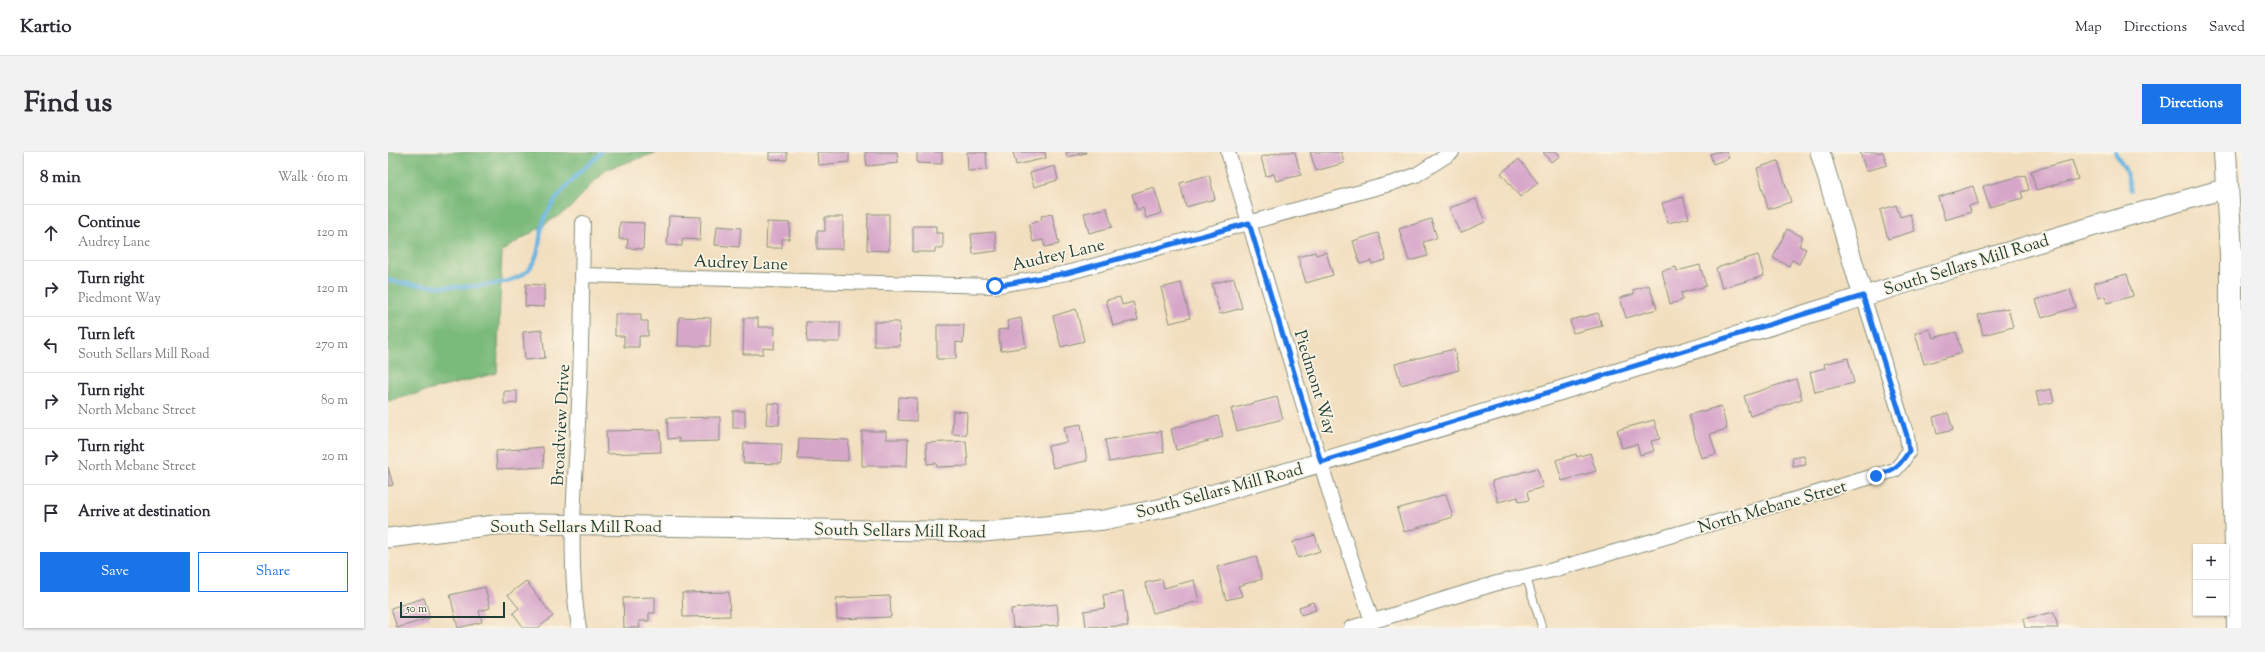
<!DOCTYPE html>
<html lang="en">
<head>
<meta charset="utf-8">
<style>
  :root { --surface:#fff; --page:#f2f2f3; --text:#2b2b33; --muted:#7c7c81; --line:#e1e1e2; --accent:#1a73e8 }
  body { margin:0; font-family:"Sorts Mill Goudy",serif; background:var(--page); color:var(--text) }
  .controls { position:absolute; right:12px; bottom:12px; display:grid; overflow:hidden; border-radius:0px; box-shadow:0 1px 3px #0004 }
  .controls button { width:36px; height:36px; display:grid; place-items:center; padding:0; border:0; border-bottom:1px solid var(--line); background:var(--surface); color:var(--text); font:20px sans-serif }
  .scale { position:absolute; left:12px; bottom:10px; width:105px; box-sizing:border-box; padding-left:4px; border:2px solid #1f3d34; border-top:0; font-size:11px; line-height:14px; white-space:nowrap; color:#1f3d34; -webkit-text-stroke:3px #fcf5e5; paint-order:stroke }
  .stop { position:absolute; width:12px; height:12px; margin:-9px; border:3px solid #1a73e8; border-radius:50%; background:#fff }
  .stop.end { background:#1a73e8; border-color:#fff; box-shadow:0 1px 4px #0008 }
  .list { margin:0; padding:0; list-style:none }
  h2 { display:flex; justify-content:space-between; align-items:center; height:52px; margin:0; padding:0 16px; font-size:17px }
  h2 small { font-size:13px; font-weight:400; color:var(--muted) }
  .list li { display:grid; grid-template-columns:26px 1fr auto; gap:12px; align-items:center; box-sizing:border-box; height:56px; padding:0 16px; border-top:1px solid var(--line) }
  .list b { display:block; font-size:15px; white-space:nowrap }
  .list p { margin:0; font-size:13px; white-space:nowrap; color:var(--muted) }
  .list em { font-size:13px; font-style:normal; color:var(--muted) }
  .actions { display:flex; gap:8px; padding:12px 16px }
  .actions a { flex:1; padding:9px 0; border:1px solid var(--accent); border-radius:0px; text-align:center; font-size:14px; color:var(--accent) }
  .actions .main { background:var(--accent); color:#fff }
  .icon { flex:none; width:22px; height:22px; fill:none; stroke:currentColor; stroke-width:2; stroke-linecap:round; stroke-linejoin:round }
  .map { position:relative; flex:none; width:1853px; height:476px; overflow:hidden; border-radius:0px }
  header { display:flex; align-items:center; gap:24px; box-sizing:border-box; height:56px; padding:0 20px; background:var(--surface); border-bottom:1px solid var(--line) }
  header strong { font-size:19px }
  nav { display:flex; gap:22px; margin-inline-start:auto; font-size:14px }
  .intro { display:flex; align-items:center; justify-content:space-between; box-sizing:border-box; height:96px; padding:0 24px }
  h1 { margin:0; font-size:28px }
  .button { padding:10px 18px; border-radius:0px; background:var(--accent); color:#fff; font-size:14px; font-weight:700 }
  main { display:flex; gap:24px; padding:0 24px }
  aside { flex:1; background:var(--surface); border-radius:0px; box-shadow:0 1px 3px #0004 }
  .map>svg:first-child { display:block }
  .forest { fill:#7aba7a; stroke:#4c7c57 }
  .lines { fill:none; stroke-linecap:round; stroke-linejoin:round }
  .stream { stroke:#67b4e1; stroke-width:4 }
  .building { fill:#d7a7ca }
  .service-casing { stroke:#888e7a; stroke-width:9 }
  .minor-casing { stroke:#888e7a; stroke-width:16 }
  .secondary-casing { stroke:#888e7a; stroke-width:21 }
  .primary-casing { stroke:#888e7a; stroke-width:24 }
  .service { stroke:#fff; stroke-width:7 }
  .minor { stroke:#fff; stroke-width:14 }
  .secondary { stroke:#fff; stroke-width:19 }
  .primary { stroke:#fff; stroke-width:22 }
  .route { stroke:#1a73e8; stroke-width:5 }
  .labels { text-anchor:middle; stroke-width:3.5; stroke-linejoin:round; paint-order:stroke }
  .street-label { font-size:17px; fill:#1f3d34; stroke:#fcf5e5 }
</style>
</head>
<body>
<header>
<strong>Kartio</strong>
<nav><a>Map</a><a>Directions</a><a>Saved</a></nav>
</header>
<div class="intro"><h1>Find us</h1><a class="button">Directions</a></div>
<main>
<aside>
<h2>8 min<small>Walk · 610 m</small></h2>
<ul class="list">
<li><svg class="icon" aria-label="ahead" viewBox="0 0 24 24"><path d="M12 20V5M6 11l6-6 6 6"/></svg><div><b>Continue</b><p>Audrey Lane</p></div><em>120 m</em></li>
<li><svg class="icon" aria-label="right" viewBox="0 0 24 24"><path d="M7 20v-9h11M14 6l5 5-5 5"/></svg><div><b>Turn right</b><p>Piedmont Way</p></div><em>120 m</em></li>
<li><svg class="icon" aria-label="left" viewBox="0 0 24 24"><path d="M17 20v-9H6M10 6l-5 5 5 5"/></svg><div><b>Turn left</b><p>South Sellars Mill Road</p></div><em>270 m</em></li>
<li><svg class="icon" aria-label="right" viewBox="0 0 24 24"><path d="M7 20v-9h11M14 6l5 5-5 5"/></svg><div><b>Turn right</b><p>North Mebane Street</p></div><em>80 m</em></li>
<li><svg class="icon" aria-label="right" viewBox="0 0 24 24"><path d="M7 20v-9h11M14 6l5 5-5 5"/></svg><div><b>Turn right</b><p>North Mebane Street</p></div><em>20 m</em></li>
<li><svg class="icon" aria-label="arrive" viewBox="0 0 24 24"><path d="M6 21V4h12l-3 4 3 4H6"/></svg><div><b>Arrive at destination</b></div></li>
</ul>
<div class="actions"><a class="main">Save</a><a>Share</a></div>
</aside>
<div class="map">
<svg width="1853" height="476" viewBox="0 0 1853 476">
  <rect width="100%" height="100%" fill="#fcf5e5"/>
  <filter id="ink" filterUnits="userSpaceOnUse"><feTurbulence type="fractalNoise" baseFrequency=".025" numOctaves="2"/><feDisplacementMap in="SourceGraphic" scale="8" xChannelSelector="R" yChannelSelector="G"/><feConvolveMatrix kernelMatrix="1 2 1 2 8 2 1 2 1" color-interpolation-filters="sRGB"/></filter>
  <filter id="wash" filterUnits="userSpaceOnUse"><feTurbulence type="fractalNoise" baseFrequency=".012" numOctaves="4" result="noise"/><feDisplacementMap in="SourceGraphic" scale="16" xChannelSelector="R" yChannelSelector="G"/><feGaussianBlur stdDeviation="0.9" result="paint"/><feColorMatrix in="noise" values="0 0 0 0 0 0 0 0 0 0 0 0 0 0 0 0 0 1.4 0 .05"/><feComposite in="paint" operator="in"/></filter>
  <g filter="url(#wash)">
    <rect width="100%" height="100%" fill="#f2dfc0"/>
    <path class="forest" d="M0,0H270L216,18L181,57L114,99L109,221L0,249Z"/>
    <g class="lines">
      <g class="stream">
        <path d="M1727,0L1737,17L1743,38"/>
        <path d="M0,128C29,136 121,142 142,116C155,100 149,77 159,61C166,49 177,35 187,25C195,16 205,10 213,0"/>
      </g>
    </g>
    <g id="blocks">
      <g class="building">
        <path d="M381,0H399V8L381,7Z"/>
        <path d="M429,0H461V10L430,13Z"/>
        <path d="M477,0H509L510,11L479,14Z"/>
        <path d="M529,0H554V12L529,11Z"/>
        <path d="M579,0H598L599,18L580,19Z"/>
        <path d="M625,0H657L658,6L628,13Z"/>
        <path d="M678,0H698V1L679,5Z"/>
        <path d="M894,0H907L913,23L888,29L886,22L878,24L873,5Z"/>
        <path d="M922,0H953L956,11L928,19Z"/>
        <path d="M1155,0H1169L1172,4L1163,10Z"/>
        <path d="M1328,0H1338L1341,6L1325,12L1322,2Z"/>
        <path d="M1472,0H1495L1499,13L1478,19Z"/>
        <path d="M1131,7L1150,31L1132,45L1113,21Z"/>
        <path d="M1684,8L1690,27L1648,38L1643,19Z"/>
        <path d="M1390,9L1403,50L1380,57L1369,16Z"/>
        <path d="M667,14L670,28L646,35L642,21Z"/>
        <path d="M821,23L827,47L798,55L792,31Z"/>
        <path d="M1637,23L1641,38L1633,40L1635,46L1601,55L1595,34Z"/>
        <path d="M1585,34L1590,51L1581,54L1583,60L1557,68L1550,45Z"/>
        <path d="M766,35L774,61L758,66L755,56L749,58L744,42Z"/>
        <path d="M1295,45L1301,66L1280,71L1274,51Z"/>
        <path d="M1088,47L1097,70L1072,81L1061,56Z"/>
        <path d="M1508,53L1512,65L1522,62L1527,79L1500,87L1492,58Z"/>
        <path d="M719,56L724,75L701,81L696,61Z"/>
        <path d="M480,62H501V99L479,98Z"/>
        <path d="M664,62L671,92L657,95L655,88L645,90L641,72L654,68L653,64Z"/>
        <path d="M281,64L313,65L312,88L294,87V94L279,93Z"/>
        <path d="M437,65H455V97H429V79H437Z"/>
        <path d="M1043,67L1049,86L1035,90L1040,104L1021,109L1011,77Z"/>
        <path d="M232,70L256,71L255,97L239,96L240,87H231Z"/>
        <path d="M379,70L402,71L401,87H394V96H378Z"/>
        <path d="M329,74L353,76L351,95L327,93Z"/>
        <path d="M525,74H548V81H555V96H547V100H525Z"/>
        <path d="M1399,77L1415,85L1411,94L1418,97L1411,112L1404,108L1401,114L1385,106Z"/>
        <path d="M607,80L609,99L585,102L583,82Z"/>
        <path d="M990,81L998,108L984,112L983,109L972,112L965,89Z"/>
        <path d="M927,100L928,103L938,100L945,123L918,131L910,105Z"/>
        <path d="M1370,103L1376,124L1334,136L1328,116Z"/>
        <path d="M1312,113L1318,134L1293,141L1295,148L1282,152L1274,119L1288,115L1289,119Z"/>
        <path d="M1739,122L1745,144L1719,151L1717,144L1710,146L1706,131Z"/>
        <path d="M846,126L854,156L832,162L824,132Z"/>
        <path d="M793,131L802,166L782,171L773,136Z"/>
        <path d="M138,132L156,133V155L137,154Z"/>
        <path d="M1261,133L1269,157L1238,166L1232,146L1246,142L1245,138Z"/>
        <path d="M1682,137L1688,155L1654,166L1648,148Z"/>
        <path d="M732,145L734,153L745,150L750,168L725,174L718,148Z"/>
        <path d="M1620,156L1625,175L1595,183L1590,163Z"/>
        <path d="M688,157L696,189L673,195L665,164Z"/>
        <path d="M1210,161L1214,174L1185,181L1182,168Z"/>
        <path d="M227,162H253V169H260V184H251V195H236V184H227Z"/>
        <path d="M291,165L323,166L322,194H290Z"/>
        <path d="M356,166H370V175H387L386,197L375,196V202H355Z"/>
        <path d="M633,166L638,195L613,199L610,178L621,177L619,169Z"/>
        <path d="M418,170H452V190H419Z"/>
        <path d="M486,170H511L512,194H486Z"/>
        <path d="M549,173H576L575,191L568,190V207H549Z"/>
        <path d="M1542,177L1545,186L1568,180L1574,201L1536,212L1527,181Z"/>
        <path d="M154,178L157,206L137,208L135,180Z"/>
        <path d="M1066,197L1071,218L1013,233L1007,212Z"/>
        <path d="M1460,206L1466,231L1427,240L1422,220L1437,216L1436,212Z"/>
        <path d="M1408,227L1414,247L1362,264L1356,244Z"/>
        <path d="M1663,237L1666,250L1651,253L1648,240Z"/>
        <path d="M116,239H129V251L116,252Z"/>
        <path d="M511,245L529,246L528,269L510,268Z"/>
        <path d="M889,245L895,267L849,279L843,257Z"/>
        <path d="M380,251L392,252L391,273L378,272Z"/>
        <path d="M1333,254L1339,277L1322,282L1328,302L1313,306L1301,263Z"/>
        <rect x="345" y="259" width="12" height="17"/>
        <path d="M565,259L579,260L578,283L564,282Z"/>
        <path d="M1560,261L1565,278L1549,282L1545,265Z"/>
        <path d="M830,264L835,285L788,298L783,277Z"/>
        <path d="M332,265V289L291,290V286L280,287L279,266Z"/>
        <path d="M1266,268L1272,287L1263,289L1266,299L1252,303L1249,292L1234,296L1229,278Z"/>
        <path d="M693,272L699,309L665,316L660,294L679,290L676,275Z"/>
        <path d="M272,278L273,300L219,302L218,279Z"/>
        <path d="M474,279H498V287H520L519,314H474Z"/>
        <path d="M773,279L776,300L721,310L717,288Z"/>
        <path d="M411,286L461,288L460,309L410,307Z"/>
        <path d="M578,289L580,314L549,315L548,311L539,312L538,291Z"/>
        <path d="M356,291L394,292L393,312L355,311Z"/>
        <path d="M155,295L156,315L109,317L108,299Z"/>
        <path d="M1202,301L1208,319L1174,329L1168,308L1188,302L1189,305Z"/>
        <path d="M1416,304L1418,313L1405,315L1404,306Z"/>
        <path d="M0,315L5,333L0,334Z"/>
        <path d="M1149,316L1155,335L1139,340L1141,348L1131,350L1130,345L1110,350L1104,329Z"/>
        <path d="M1058,342L1065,365L1016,380L1009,357Z"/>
        <path d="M927,383L932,399L910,406L905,390Z"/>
        <path d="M868,404L874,427L850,434L854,444L838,448L829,415Z"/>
        <path d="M774,427L776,436L806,428L811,449L765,461L757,431Z"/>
        <path d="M138,429L165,464L150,476H136L125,461L131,456L120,443Z"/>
        <path d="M97,435L102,456L91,459L94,470L70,476L62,443Z"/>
        <path d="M341,440L342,464L295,465L294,441Z"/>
        <path d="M735,440L740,474L698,475L696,459L717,456L715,443Z"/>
        <path d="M502,444L503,465L449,467L448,446Z"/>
        <path d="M267,445V461H261V469H251L252,476H236L235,446Z"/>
        <path d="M36,446L42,466L9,476L3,456Z"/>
        <path d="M925,450L928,458L913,463L911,455Z"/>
        <path d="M669,452L671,473L625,476L623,457Z"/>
        <path d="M1666,460L1670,476H1637L1635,467Z"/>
      </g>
    </g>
  </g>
  <g filter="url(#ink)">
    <use href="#blocks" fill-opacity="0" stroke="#888e7a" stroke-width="1"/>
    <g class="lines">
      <defs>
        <path id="service" d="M1138,424L1154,476"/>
        <g id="minor">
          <path d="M840,0L945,352L984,469"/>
          <path d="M194,123L607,134L679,121L1005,31L1028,23L1064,0"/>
          <path d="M191,476C179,408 187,339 190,271C194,204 194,138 195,71"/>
          <path d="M963,476L1109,431L1165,418L1507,318L1514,310L1521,299L1519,284L1475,144"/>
        </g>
        <g id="secondary">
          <path d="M1432,0L1475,144"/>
          <path d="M0,386L107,373L151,372L596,380L716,368L785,354C952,305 1118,256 1284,204C1469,147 1653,87 1840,36"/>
        </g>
        <path id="primary" d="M1837,0L1843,101V198L1850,476"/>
      </defs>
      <use href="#service" class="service-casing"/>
      <use href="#minor" class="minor-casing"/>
      <use href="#secondary" class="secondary-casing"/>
      <use href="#primary" class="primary-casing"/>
      <use href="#service" class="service"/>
      <use href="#minor" class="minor"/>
      <use href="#secondary" class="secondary"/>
      <use href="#primary" class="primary"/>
    </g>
  </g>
  <g class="lines" filter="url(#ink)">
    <path class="route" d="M607,134L679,121L861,71L933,310L1475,144L1519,284L1521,299C1511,315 1506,318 1488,324"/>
  </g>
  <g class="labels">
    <g class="street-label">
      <text transform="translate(670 102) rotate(-13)" y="6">Audrey Lane</text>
      <text transform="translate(353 110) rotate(2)" y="6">Audrey Lane</text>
      <text transform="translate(1578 112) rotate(-17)" y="6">South Sellars Mill Road</text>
      <text transform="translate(928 230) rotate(73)" y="6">Piedmont Way</text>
      <text transform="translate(172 273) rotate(-87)" y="6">Broadview Drive</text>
      <text transform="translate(831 338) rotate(-15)" y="6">South Sellars Mill Road</text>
      <text transform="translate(1384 354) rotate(-16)" y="6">North Mebane Street</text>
      <text x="188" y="380">South Sellars Mill Road</text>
      <text transform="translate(512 378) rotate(1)" y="6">South Sellars Mill Road</text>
    </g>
  </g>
</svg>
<div class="controls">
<button>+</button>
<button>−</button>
</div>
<div class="scale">50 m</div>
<div class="stop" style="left:607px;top:134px"></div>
<div class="stop end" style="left:1488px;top:324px"></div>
</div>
</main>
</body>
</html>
